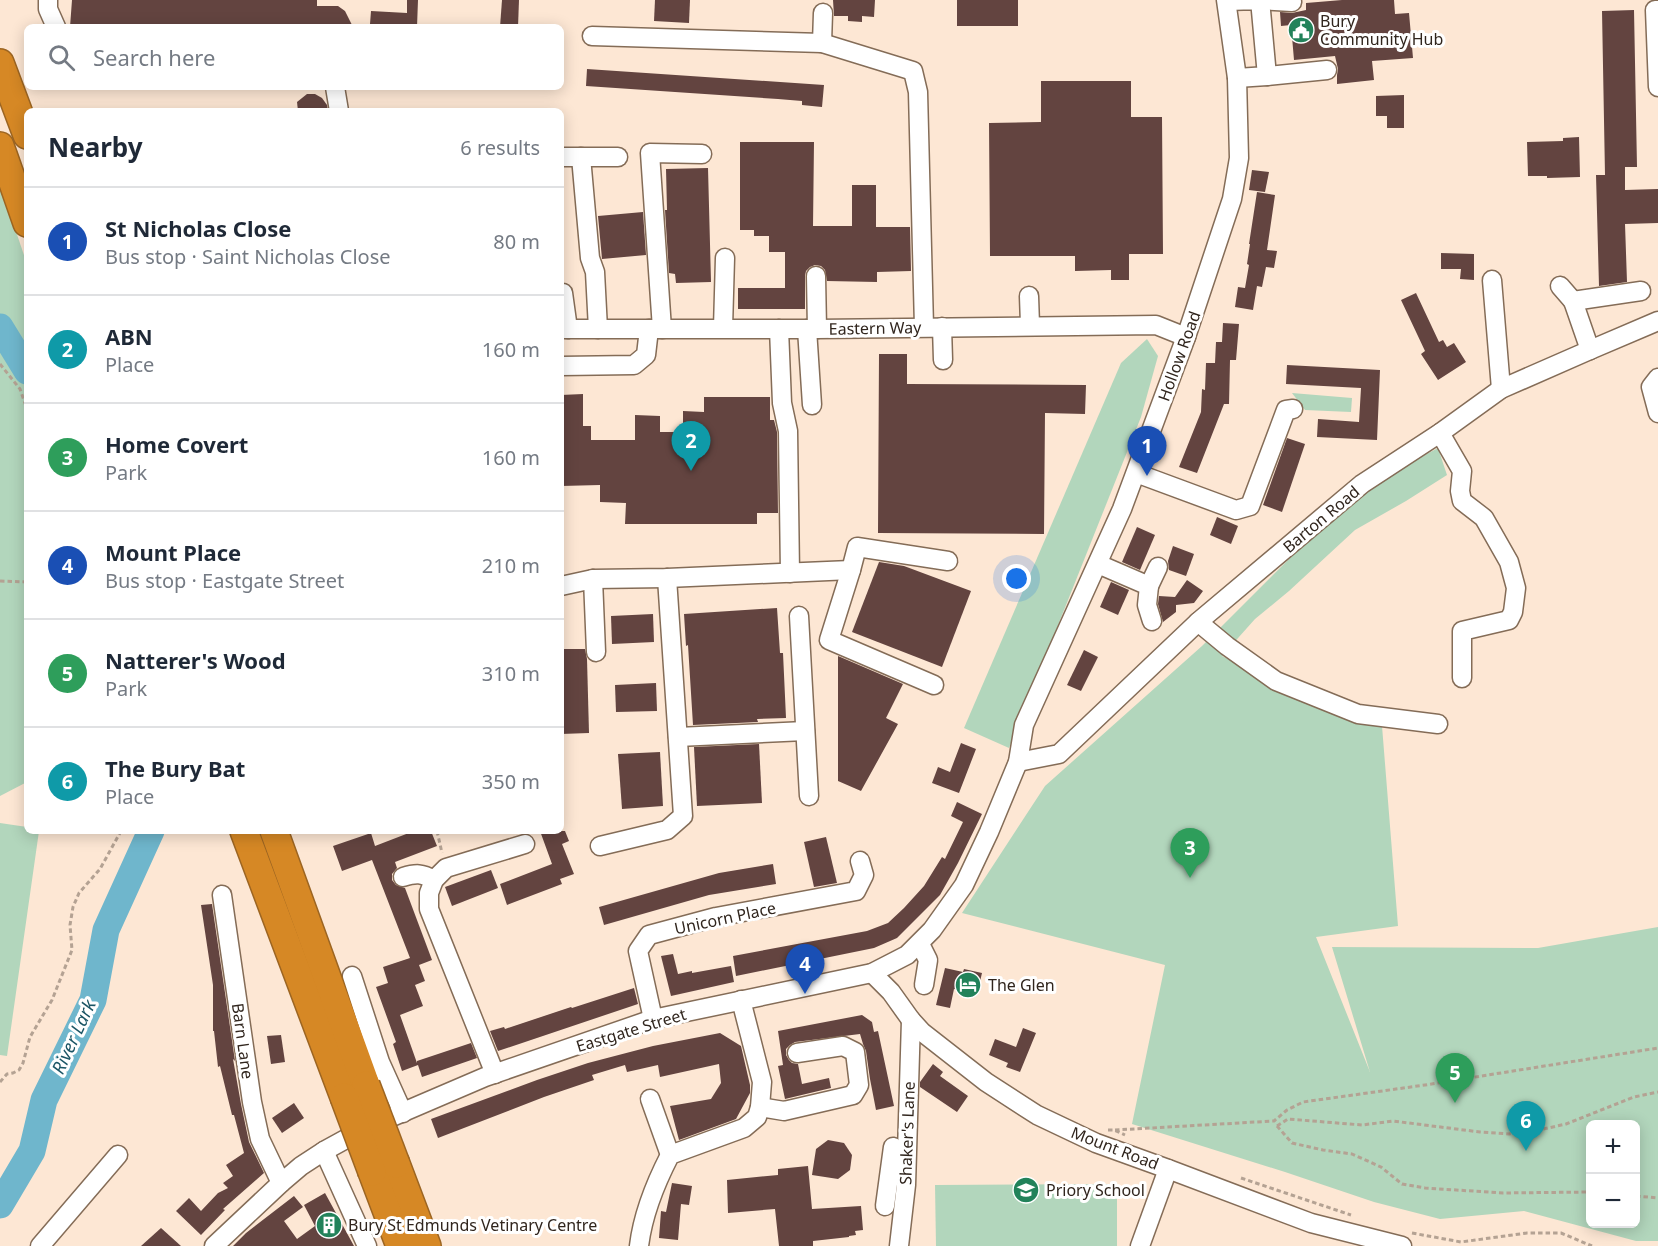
<!DOCTYPE html>
<html lang="en">
<head>
<meta charset="utf-8">
<style>
  :root { --surface:#fff; --page:#f2f2f3; --text:#1f2937; --muted:#747a83; --line:#e0e1e3; --accent:#ea580c }
  body { margin:0; font-family:"Noto Sans",sans-serif; background:var(--page); color:var(--text) }
  .controls { position:absolute; right:18px; bottom:18px; display:grid; overflow:hidden; border-radius:9px; box-shadow:0 3px 15px #0003 }
  .controls button { width:54px; height:54px; display:grid; place-items:center; padding:0; border:0; border-bottom:2px solid var(--line); background:var(--surface); color:var(--text); font:30px sans-serif }
  .you { position:absolute; left:1017px; top:579px; width:21px; height:21px; margin:-15px; border:4px solid #fff; border-radius:50%; background:#1a73e8; box-shadow:0 0 0 9px #1a73e833 }
  .badge { display:grid; place-items:center; width:39px; height:39px; border-radius:50%; background:var(--accent); color:#fff; font-size:20px; font-weight:700 }
  .pin { position:absolute; translate:-50% -50px; filter:drop-shadow(0 2px 3px #0008) }
  .pin::after { content:''; position:absolute; top:32px; width:21px; height:18px; background:inherit; clip-path:polygon(0 0,100% 0,50% 100%) }
  .list { margin:0; padding:0; list-style:none }
  h2 { display:flex; justify-content:space-between; align-items:center; height:78px; margin:0; padding:0 24px; font-size:26px }
  h2 small { font-size:20px; font-weight:400; color:var(--muted) }
  .list li { display:grid; grid-template-columns:39px 1fr auto; gap:18px; align-items:center; box-sizing:border-box; height:108px; padding:0 24px; border-top:2px solid var(--line) }
  .list b { display:block; font-size:22px; white-space:nowrap }
  .list p { margin:0; font-size:20px; white-space:nowrap; color:var(--muted) }
  .list em { font-size:20px; font-style:normal; color:var(--muted) }
  .icon { flex:none; width:33px; height:33px; fill:none; stroke:currentColor; stroke-width:2; stroke-linecap:round; stroke-linejoin:round }
  .map { position:relative; flex:none; width:1658px; height:1246px; overflow:hidden }
  .search { position:absolute; background:var(--surface); box-shadow:0 3px 15px #0003; left:24px; top:24px; width:540px; height:66px; display:flex; align-items:center; gap:15px; box-sizing:border-box; padding:0 21px; border-radius:9px; color:var(--muted); font-size:22px }
  .panel { position:absolute; background:var(--surface); box-shadow:0 3px 15px #0003; left:24px; top:108px; width:540px; height:726px; border-radius:9px }
  .map>svg:first-child { display:block }
  .green { fill:#b2d6bc; fill-rule:evenodd }
  .lines { fill:none; stroke-linecap:round; stroke-linejoin:round }
  .river { stroke:#6fb6cc; stroke-width:27 }
  .building { fill:#634440 }
  .minor-casing { stroke:#846c57; stroke-width:21 }
  .highway-casing { stroke:#9c6522; stroke-width:30 }
  .path { stroke:#b4a293; stroke-width:3; stroke-dasharray:4.5 3; stroke-linecap:butt }
  .minor { stroke:#fff; stroke-width:18 }
  .highway { stroke:#d68825; stroke-width:27 }
  .highway-bridge-casing { stroke:#9c6522; stroke-width:30; stroke-linecap:butt }
  .highway-bridge { stroke:#d68825; stroke-width:27 }
  .labels { text-anchor:middle; stroke-width:6; stroke-linejoin:round; paint-order:stroke }
  .poi-label { font-size:16px; fill:#30251d; stroke:#fff; text-anchor:start }
  .street-label { font-size:16px; fill:#30251d; stroke:#fff }
  .water-label { font-size:18px; font-style:italic; fill:#1b5565; stroke:#fff }
</style>
</head>
<body>
<div class="map">
<svg width="1658" height="1246" viewBox="0 0 1658 1246">
  <rect width="100%" height="100%" fill="#fde7d4"/>
  <g class="green">
    <path d="M0,184L27,264V782L0,796Z"/>
    <path d="M1147,339L1158,356L1141,417L1009,748L964,728L1121,363Z"/>
    <path d="M1292,393L1352,398L1351,412L1305,410Z"/>
    <path d="M1438,448L1447,475L1406,501L1355,530L1289,591L1255,619L1222,656L1340,716L1382,726L1398,926L1316,937L1370,1072L1332,947L1538,948L1658,927V1241H1636L1524,1211L1440,1219L1374,1202L1285,1172L1132,1124L1165,965L962,913L1045,786L1202,646L1291,557L1379,479ZM1590,1124H1636V1224H1590Z"/>
    <path d="M0,823L27,827V831H39L7,1056L0,1055Z"/>
    <path d="M1117,1184V1246H936L935,1185Z"/>
  </g>
  <g class="lines">
    <g class="river">
      <path d="M0,327L27,371"/>
      <path d="M0,1205L32,1151L44,1100L93,1000L106,930L151,831"/>
    </g>
  </g>
  <g class="building">
    <path d="M72,0H317V6H338L345,11L353,27H70Z"/>
    <path d="M407,0H418L417,27L370,24L371,11L407,13Z"/>
    <path d="M502,0H519L518,27H500Z"/>
    <path d="M655,0H690L689,23L654,21Z"/>
    <path d="M833,0H875L874,17L862,16V22L848,21V16H834Z"/>
    <rect x="957" y="0" width="61" height="26"/>
    <path d="M1342,0H1394L1395,14L1409,13L1413,58L1372,61L1374,80L1337,84V75L1338,69L1335,56L1294,60L1291,25L1281,26L1280,12L1292,13L1306,10V3Z"/>
    <path d="M1634,10L1637,167H1625V190L1658,189V223L1625,224L1627,282L1599,286L1596,175H1605L1602,11Z"/>
    <path d="M587,69L824,85L822,107L802,105V101L778,99L586,86Z"/>
    <path d="M1041,81H1131V117H1162L1163,254H1129V280H1111V270L1075,271V256H990L989,123L1041,122Z"/>
    <path d="M307,94H315L322,98L327,105L328,111H298L297,102Z"/>
    <path d="M1404,95V128H1387V116H1376V96Z"/>
    <path d="M1579,137L1580,177L1547,178V176H1528L1527,142L1563,141V138Z"/>
    <path d="M740,142H814L813,226H852V185H876V227H910L911,271L877,272V282L827,281L825,270L821,266L815,265L810,267L806,271L805,276V309H738V288H785V252H769V236H754V230H740Z"/>
    <path d="M708,168L711,282L676,283L675,274L669,273L665,210H667L666,169Z"/>
    <path d="M1252,170L1269,172L1265,192L1249,190Z"/>
    <path d="M1257,192L1275,195L1267,250L1277,251L1274,268L1266,267L1262,287L1257,286L1253,310L1235,307L1238,287L1245,288L1249,265L1247,264L1250,244H1249Z"/>
    <path d="M643,212L646,255L602,259L598,216Z"/>
    <path d="M1441,253L1474,254V280L1460,279L1461,269H1441Z"/>
    <path d="M1416,293L1439,342L1443,340L1447,347L1454,343L1466,362L1438,380L1421,354L1425,351L1401,300Z"/>
    <path d="M1223,323L1239,324L1236,360H1230L1229,404H1224L1197,473L1179,467L1201,412L1202,389L1205,390L1206,363H1215L1216,342H1222Z"/>
    <path d="M879,354H907V384L1086,385L1085,414L1045,413L1044,534L878,533Z"/>
    <path d="M1287,365L1380,370L1377,440L1317,437L1318,419L1359,422L1361,388L1286,384Z"/>
    <path d="M583,394V426H591V440H635V415L660,416V432H683V411L704,412V397H770V420H774L777,432L778,513H757V524H625L626,503L600,502V485L561,486V395Z"/>
    <path d="M1287,438L1305,444L1282,512L1263,505Z"/>
    <path d="M1217,517L1238,526L1231,544L1210,535Z"/>
    <path d="M1137,527L1155,535L1140,570L1122,562Z"/>
    <path d="M1173,546L1194,554L1186,576L1169,570L1168,561Z"/>
    <path d="M879,562L904,566L971,591L942,667L852,632Z"/>
    <path d="M1187,580L1203,591L1194,603L1176,605V612L1163,622L1158,604L1159,596L1175,597Z"/>
    <path d="M1111,582L1129,590L1118,615L1100,607Z"/>
    <path d="M777,608L780,653H783L786,718L757,719L758,722L693,725L688,645L686,646L684,614Z"/>
    <path d="M653,614L654,642L612,644L611,616Z"/>
    <path d="M561,649H585L587,659L589,733L561,734Z"/>
    <path d="M1084,650L1098,657L1081,691L1067,685Z"/>
    <path d="M838,656L903,684L886,718L898,724L861,791L838,781Z"/>
    <path d="M656,683L657,711L616,712L615,685Z"/>
    <path d="M961,743L976,749L959,793L932,783L938,767L950,772Z"/>
    <path d="M759,744L762,803L697,806L694,747Z"/>
    <path d="M660,752L663,806L622,809L618,754Z"/>
    <path d="M957,802L982,814L958,863L940,895L897,938L874,948L736,976L733,956L867,931L888,923L904,908L924,886L942,857L945,859L963,822L951,816Z"/>
    <path d="M414,831H431L437,846L395,862L397,868L392,874V880L396,885L405,888L432,960L419,965L425,981L415,985L423,1006L400,1015L417,1063V1061L471,1043L477,1058L422,1077L418,1065L402,1071L393,1044L396,1042L376,987L388,983L383,967L410,958L372,860L342,871L333,846L371,833L375,846Z"/>
    <path d="M540,831H565L569,841L562,844L574,874L560,879L562,884L507,905L500,884L552,864Z"/>
    <path d="M826,837L837,883L814,887L804,842Z"/>
    <path d="M773,864L776,884L709,895L604,925L599,907L719,873Z"/>
    <path d="M491,870L498,888L452,906L445,887Z"/>
    <path d="M212,904L235,1061L233,1059L241,1104L249,1142L264,1173L223,1209L225,1210L201,1235L176,1211L189,1198L201,1211L218,1193L228,1188L223,1183L233,1176L226,1165L244,1153L234,1115H232L220,1066L218,1067L214,1031H213V985L201,905Z"/>
    <path d="M673,954L678,974L692,971V973L731,966L734,982L671,996L661,956Z"/>
    <path d="M945,968L963,972L964,969L982,973L977,994L954,989L950,1008L936,1005Z"/>
    <path d="M634,988L638,1004L498,1051L490,1031L504,1027L505,1029L571,1007L572,1008Z"/>
    <path d="M862,1015L872,1022L874,1032L878,1031L894,1106L876,1110L870,1079L866,1051L863,1044L860,1034L795,1042L790,1045L786,1049V1055L789,1060L792,1063L798,1064L802,1084L829,1078L831,1088L785,1099L778,1066L783,1065L778,1031Z"/>
    <path d="M1023,1028L1036,1033L1020,1072L1006,1067L1008,1063L989,1055L995,1039L1016,1047Z"/>
    <path d="M720,1033L741,1046L750,1085V1093L736,1119L679,1140L670,1106L711,1099L721,1083L719,1064L660,1077L658,1065L627,1072L625,1065L592,1075L594,1080L544,1097L438,1138L431,1119L537,1080L588,1063L653,1046Z"/>
    <path d="M281,1035L285,1062L271,1064L267,1036Z"/>
    <path d="M933,1064L943,1072L940,1076L968,1096L957,1112L920,1087V1082Z"/>
    <path d="M294,1103L304,1118L282,1133L272,1118Z"/>
    <path d="M828,1140L844,1143L852,1155L850,1170L838,1179L812,1175L816,1149Z"/>
    <path d="M808,1166L812,1209L861,1206L863,1230L855,1231L856,1235L849,1236V1237L813,1241V1246H779L775,1209L728,1213L727,1180L778,1175V1169Z"/>
    <path d="M672,1183L692,1186L689,1205L681,1204L678,1240L659,1238L661,1211L666,1212Z"/>
    <path d="M325,1193L354,1246H233L246,1233L294,1196L303,1207L284,1221L297,1239L315,1226L304,1205Z"/>
    <path d="M161,1228L181,1246H141Z"/>
  </g>
  <g class="lines">
    <defs>
      <g id="minor">
        <path d="M48,0V9L56,27"/>
        <path d="M1260,0L1292,2"/>
        <path d="M1227,1L1260,0L1267,76L1237,78"/>
        <path d="M1658,10H1655L1658,87"/>
        <path d="M592,36L822,43L913,71L918,92L924,327"/>
        <path d="M822,43L823,13"/>
        <path d="M1267,76L1327,70"/>
        <path d="M335,87L339,111"/>
        <path d="M561,157H618"/>
        <path d="M581,157L590,258L595,272L598,329"/>
        <path d="M816,276L817,329"/>
        <path d="M1492,280L1501,389"/>
        <path d="M1560,286L1573,301"/>
        <path d="M563,293L568,329"/>
        <path d="M1029,296L1030,325"/>
        <path d="M942,327L943,360"/>
        <path d="M723,328L725,258"/>
        <path d="M561,329H817L1156,325L1186,337"/>
        <path d="M662,329L650,153L702,154"/>
        <path d="M779,329L782,403L788,431L790,573"/>
        <path d="M807,329L812,405"/>
        <path d="M1590,350L1573,301L1641,291"/>
        <path d="M561,366L634,365L646,355L649,329"/>
        <path d="M1658,378L1651,387L1658,413"/>
        <path d="M1440,433L1462,471L1460,491L1462,501L1484,518L1509,562L1516,588L1513,612L1509,620L1462,631V678"/>
        <path d="M1136,473L1236,510L1250,506L1286,410L1293,409"/>
        <path d="M1098,564L1149,586L1147,605L1152,621"/>
        <path d="M593,579L596,652"/>
        <path d="M561,586L593,579L667,578L851,570"/>
        <path d="M1149,586L1158,567"/>
        <path d="M799,616L809,796"/>
        <path d="M1198,622L1227,646L1276,681L1358,714L1438,724"/>
        <path d="M934,685L829,640L851,570L857,547L948,561"/>
        <path d="M678,737L805,731"/>
        <path d="M1018,762L1059,754L1198,622L1362,484L1440,433L1501,389L1590,350L1658,321"/>
        <path d="M600,846L667,830L683,816L667,578"/>
        <path d="M403,877C416,873 422,873 434,880"/>
        <path d="M222,895L252,1102L260,1139L281,1183"/>
        <path d="M920,944L928,960L924,985"/>
        <path d="M872,973L891,992L911,1020L922,1032L986,1082L1037,1115L1096,1143L1168,1169L1311,1223L1402,1246"/>
        <path d="M352,976L380,1062L403,1113"/>
        <path d="M653,1019L638,951L649,935L716,917L856,891L864,875L860,861"/>
        <path d="M495,1074L429,909V893L434,880L446,868L525,844"/>
        <path d="M650,1099L670,1155"/>
        <path d="M760,1107L784,1111L853,1095L859,1085L855,1052L843,1046L797,1053"/>
        <path d="M324,1151L367,1246"/>
        <path d="M885,1206L893,1147"/>
        <path d="M40,1246L118,1155"/>
        <path d="M214,1246L281,1183L301,1166L324,1151L366,1128L485,1077L653,1019L872,973L907,955L932,930L964,885L989,832L1018,762L1024,725L1122,509L1186,337L1232,199L1239,158L1237,78L1226,0"/>
        <path d="M639,1246C643,1213 655,1184 670,1155L744,1128L757,1117L760,1107L762,1082L741,1000"/>
        <path d="M899,1246L906,1185L911,1020"/>
        <path d="M1140,1246L1168,1169"/>
      </g>
      <g id="highway">
        <path d="M0,63L27,135"/>
        <path d="M0,146L27,223"/>
        <path d="M244,831L344,1097"/>
        <path d="M274,831L366,1085"/>
        <path d="M396,1164L427,1246"/>
        <path d="M372,1172L400,1246"/>
      </g>
    </defs>
    <use href="#minor" class="minor-casing"/>
    <use href="#highway" class="highway-casing"/>
    <g class="path">
      <path d="M0,364L20,389L27,409"/>
      <path d="M0,581L27,582"/>
      <path d="M437,831L442,853"/>
      <path d="M0,1082L7,1074L13,1073L19,1070L23,1063L30,1037L52,1000L72,950L70,925L73,907L79,893L100,869L121,831"/>
      <path d="M1277,1126L1288,1119L1362,1125L1393,1121L1480,1132L1509,1134L1539,1130L1566,1124L1634,1097L1658,1092"/>
      <path d="M1277,1126L1292,1143L1323,1150L1352,1154L1381,1167L1402,1184L1425,1188L1503,1193L1590,1192"/>
      <path d="M1108,1130H1114L1125,1135"/>
      <path d="M1115,1130L1274,1121L1287,1110L1303,1102L1425,1085L1658,1048"/>
      <path d="M1241,1178L1351,1215"/>
      <path d="M1636,1196L1658,1198"/>
      <path d="M1412,1233L1461,1242L1527,1233H1561L1592,1246"/>
    </g>
    <use href="#minor" class="minor"/>
    <use href="#highway" class="highway"/>
    <defs>
      <g id="highway-bridge">
        <path d="M366,1085L396,1164"/>
        <path d="M344,1097L372,1172"/>
      </g>
    </defs>
    <use href="#highway-bridge" class="highway-bridge-casing"/>
    <use href="#highway-bridge" class="highway-bridge"/>
  </g>
  <defs>
    <symbol id="civic-disc" viewBox="-11 -11 22 22"><circle r="9.5" fill="#22825a" stroke="#fff"/><path d="M-.6-6.5H3V-4.5H.6V-3L4-1V1h2V6H-6V1h2V-1L-.6-3ZM-1.2 2.5V6h2.4V2.5Z" fill="#fff"/></symbol>
    <symbol id="hotel-disc" viewBox="-11 -11 22 22"><circle r="9.5" fill="#22825a" stroke="#fff"/><path d="M-6-4.5h1.5V1H6V5H4.5V3h-9V5H-6ZM-4 0a1.8 1.8 0 1 1 3.6 0ZM.5 0V-2.5h3Q6-2.5 6 0Z" fill="#fff"/></symbol>
    <symbol id="school-disc" viewBox="-11 -11 22 22"><circle r="9.5" fill="#22825a" stroke="#fff"/><path d="M0-5L7-2L0 1L-7-2ZM-4 1L0 2.5L4 1V4Q0 6-4 4Z" fill="#fff"/></symbol>
    <symbol id="building-disc" viewBox="-11 -11 22 22"><circle r="9.5" fill="#22825a" stroke="#fff"/><path d="M-4-6H4V6H1V3H-1V6H-4ZM-2.5-4.3h1.7v1.8h-1.7ZM.8-4.3h1.7v1.8H.8ZM-2.5-1h1.7V.8h-1.7ZM.8-1h1.7V.8H.8Z" fill="#fff"/></symbol>
  </defs>
  <g fill-rule="evenodd">
    <use href="#civic-disc" x="1286" y="15" width="30" height="30"/>
    <use href="#hotel-disc" x="953" y="970" width="30" height="30"/>
    <use href="#school-disc" x="1011" y="1175" width="30" height="30"/>
    <use href="#building-disc" x="314" y="1210" width="30" height="30"/>
  </g>
  <g class="labels">
    <g class="poi-label">
      <text x="1320" y="27">Bury<tspan x="1320" dy="18">Community Hub</tspan></text>
      <text x="988" y="991">The Glen</text>
      <text x="1046" y="1196">Priory School</text>
      <text x="348" y="1231">Bury St Edmunds Vetinary Centre</text>
    </g>
    <g class="street-label">
      <text transform="translate(875 328) rotate(-1)" y="6">Eastern Way</text>
      <text transform="translate(1179 356) rotate(-70)" y="6">Hollow Road</text>
      <text transform="translate(1321 519) rotate(-40)" y="6">Barton Road</text>
      <text transform="translate(725 918) rotate(-12)" y="6">Unicorn Place</text>
      <text transform="translate(631 1030) rotate(-17)" y="6">Eastgate Street</text>
      <text transform="translate(243 1041) rotate(82)" y="6">Barn Lane</text>
      <text transform="translate(907 1133) rotate(-88)" y="6">Shaker's Lane</text>
      <text transform="translate(1115 1148) rotate(21)" y="6">Mount Road</text>
    </g>
    <g class="water-label">
      <text transform="translate(74 1037) rotate(-65)" y="6">River Lark</text>
    </g>
  </g>
</svg>
<div class="controls">
<button>+</button>
<button>−</button>
</div>
<div class="you"></div>
<div class="pin badge" style="left:1147px;top:476px;background:#1a4fb4">1</div>
<div class="pin badge" style="left:691px;top:471px;background:#0f9aa8">2</div>
<div class="pin badge" style="left:1190px;top:878px;background:#2e9e5b">3</div>
<div class="pin badge" style="left:805px;top:994px;background:#1a4fb4">4</div>
<div class="pin badge" style="left:1455px;top:1103px;background:#2e9e5b">5</div>
<div class="pin badge" style="left:1526px;top:1151px;background:#0f9aa8">6</div>
<div class="search"><svg class="icon" aria-label="search" viewBox="0 0 24 24"><circle cx="10" cy="10" r="6"/><path d="M15 15l6 6"/></svg>Search here</div>
<section class="panel">
<h2>Nearby<small>6 results</small></h2>
<ul class="list">
<li><span class="badge" style="background:#1a4fb4">1</span><div><b>St Nicholas Close</b><p>Bus stop · Saint Nicholas Close</p></div><em>80 m</em></li>
<li><span class="badge" style="background:#0f9aa8">2</span><div><b>ABN</b><p>Place</p></div><em>160 m</em></li>
<li><span class="badge" style="background:#2e9e5b">3</span><div><b>Home Covert</b><p>Park</p></div><em>160 m</em></li>
<li><span class="badge" style="background:#1a4fb4">4</span><div><b>Mount Place</b><p>Bus stop · Eastgate Street</p></div><em>210 m</em></li>
<li><span class="badge" style="background:#2e9e5b">5</span><div><b>Natterer's Wood</b><p>Park</p></div><em>310 m</em></li>
<li><span class="badge" style="background:#0f9aa8">6</span><div><b>The Bury Bat</b><p>Place</p></div><em>350 m</em></li>
</ul>
</section>
</div>
</body>
</html>
